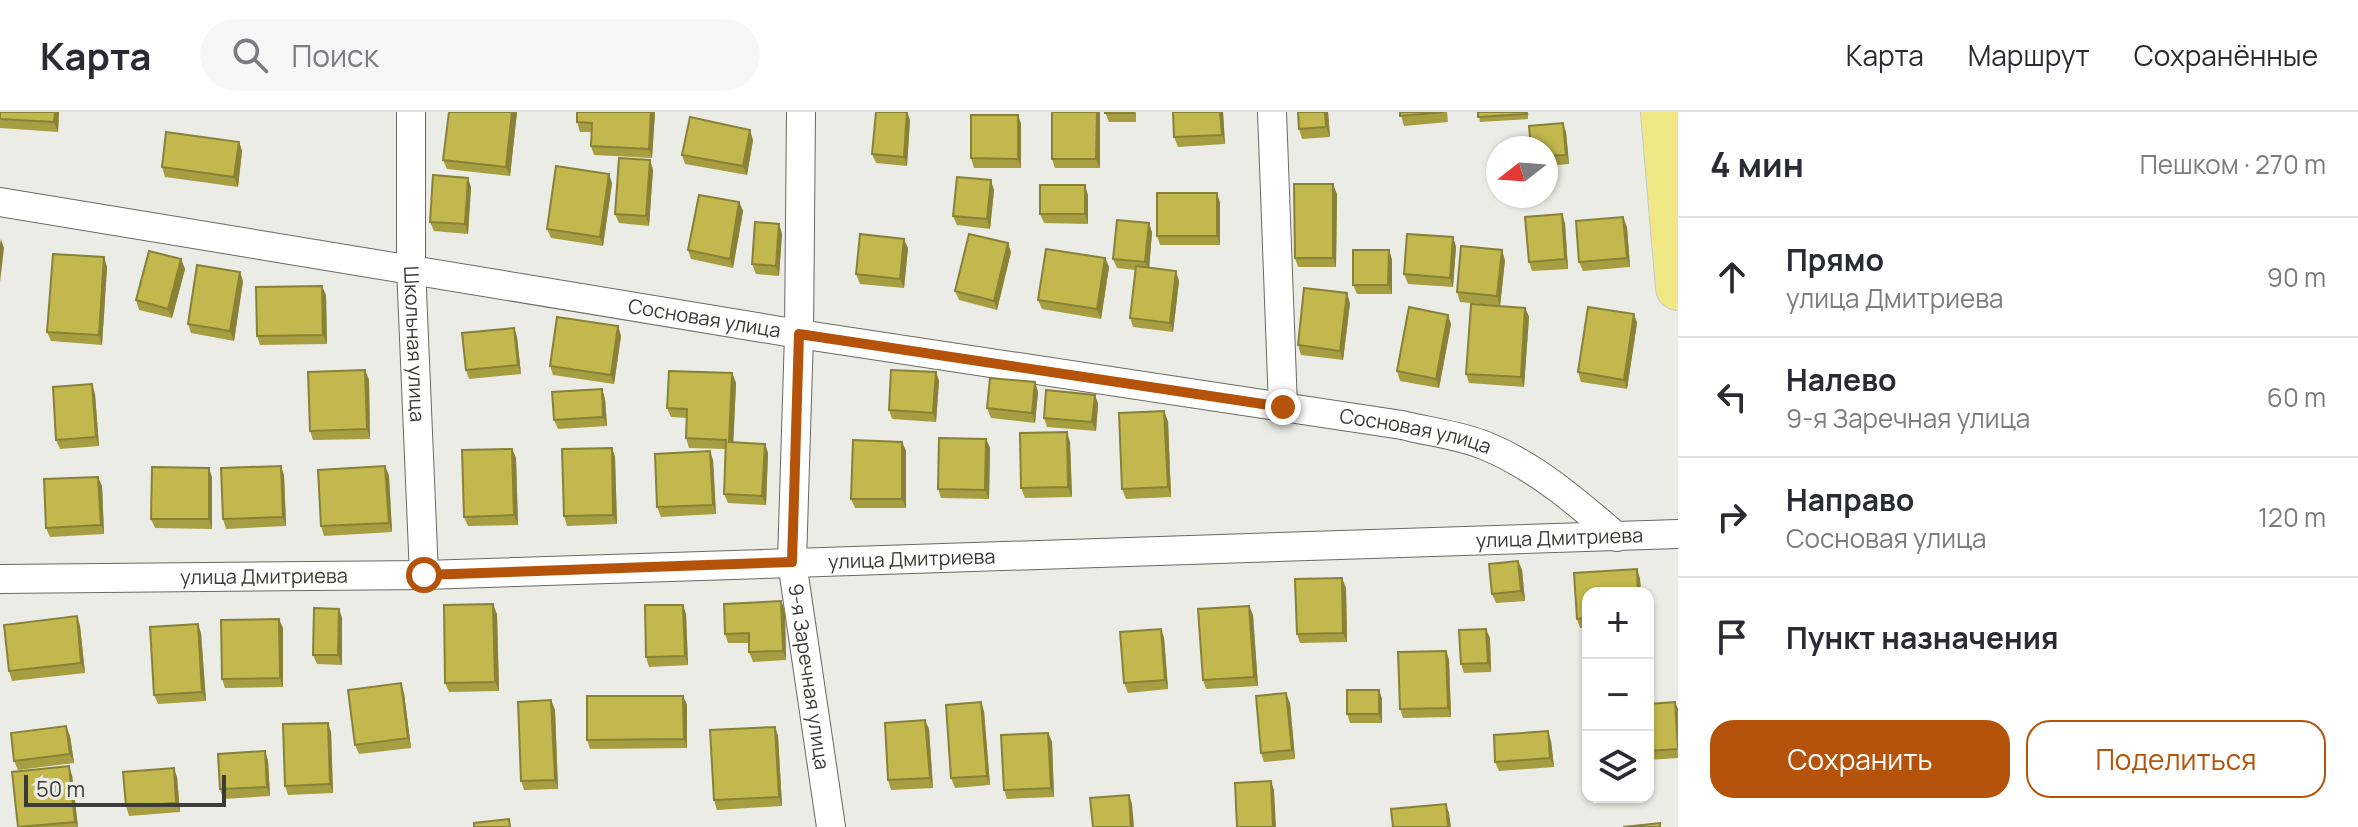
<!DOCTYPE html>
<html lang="ru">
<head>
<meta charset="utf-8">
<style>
  :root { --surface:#fff; --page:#f7f7f7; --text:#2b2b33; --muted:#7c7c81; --line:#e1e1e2; --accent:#b45309 }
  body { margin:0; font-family:Manrope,sans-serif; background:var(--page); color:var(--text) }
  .controls { position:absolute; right:24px; bottom:24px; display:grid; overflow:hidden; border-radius:16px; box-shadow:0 2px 6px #0004 }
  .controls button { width:72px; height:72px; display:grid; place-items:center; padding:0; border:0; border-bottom:2px solid var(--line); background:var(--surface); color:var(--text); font:40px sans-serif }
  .compass { position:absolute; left:1486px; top:24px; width:72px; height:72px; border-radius:50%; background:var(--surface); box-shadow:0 2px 6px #0004; rotate:253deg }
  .scale { position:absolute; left:24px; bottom:20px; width:202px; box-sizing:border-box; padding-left:8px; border:4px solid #3b3b38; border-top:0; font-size:22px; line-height:28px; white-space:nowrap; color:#3b3b38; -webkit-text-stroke:6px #ecece6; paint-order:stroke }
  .stop { position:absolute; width:24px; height:24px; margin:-18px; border:6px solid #b45309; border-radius:50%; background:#fff }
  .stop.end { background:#b45309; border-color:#fff; box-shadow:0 2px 8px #0008 }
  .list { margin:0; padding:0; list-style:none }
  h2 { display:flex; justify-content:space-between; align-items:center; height:104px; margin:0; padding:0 32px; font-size:34px }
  h2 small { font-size:26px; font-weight:400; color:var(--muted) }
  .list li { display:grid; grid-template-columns:52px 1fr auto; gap:24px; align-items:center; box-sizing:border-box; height:120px; padding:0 32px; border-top:2px solid var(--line) }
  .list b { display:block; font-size:30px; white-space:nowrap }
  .list p { margin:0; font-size:26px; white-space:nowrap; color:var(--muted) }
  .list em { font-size:26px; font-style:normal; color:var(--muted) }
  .actions { display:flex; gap:16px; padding:24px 32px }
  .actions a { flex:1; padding:18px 0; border:2px solid var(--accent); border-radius:24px; text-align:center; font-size:28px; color:var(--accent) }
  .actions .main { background:var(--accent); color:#fff }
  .icon { flex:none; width:44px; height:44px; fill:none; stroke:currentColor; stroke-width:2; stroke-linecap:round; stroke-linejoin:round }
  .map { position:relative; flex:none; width:1678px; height:715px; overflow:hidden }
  header { display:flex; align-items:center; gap:48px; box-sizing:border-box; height:112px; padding:0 40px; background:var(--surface); border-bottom:2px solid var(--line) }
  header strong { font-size:38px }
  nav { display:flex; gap:44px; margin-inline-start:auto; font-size:28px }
  .search { width:560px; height:72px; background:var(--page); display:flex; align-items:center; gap:20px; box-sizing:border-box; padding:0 28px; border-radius:44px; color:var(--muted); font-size:30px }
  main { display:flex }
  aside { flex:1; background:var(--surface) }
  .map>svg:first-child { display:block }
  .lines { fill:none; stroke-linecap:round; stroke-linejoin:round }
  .minor-casing { stroke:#696964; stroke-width:30 }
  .primary-casing { stroke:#c8c8c7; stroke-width:46 }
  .minor { stroke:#fff; stroke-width:28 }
  .primary { stroke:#f0e885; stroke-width:44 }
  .wall { fill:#a79e42 }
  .shaded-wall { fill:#888136 }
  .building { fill:#c2b84d; stroke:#888136; stroke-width:2 }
  .route { stroke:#b45309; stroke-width:10 }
  .labels { text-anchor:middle; stroke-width:6; stroke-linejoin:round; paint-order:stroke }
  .street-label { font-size:20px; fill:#3b3b38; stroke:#ecece6 }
</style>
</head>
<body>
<header>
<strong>Карта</strong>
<div class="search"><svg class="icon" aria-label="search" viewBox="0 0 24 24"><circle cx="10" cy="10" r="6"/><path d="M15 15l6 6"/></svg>Поиск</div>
<nav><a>Карта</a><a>Маршрут</a><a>Сохранённые</a></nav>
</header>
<main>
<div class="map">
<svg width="1678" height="715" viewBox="0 0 1678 715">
  <rect width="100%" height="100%" fill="#ecece6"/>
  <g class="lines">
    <defs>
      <g id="minor">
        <path id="s1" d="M411,0V155L424,463"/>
        <path id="s2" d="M801,0L799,222L792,450L831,715"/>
        <path d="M1272,0L1283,295"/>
        <path id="s3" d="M0,90L799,222L1402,313C1429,320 1460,323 1486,334C1535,354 1578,391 1617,425"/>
        <path id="s4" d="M0,467L424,463L1678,422"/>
      </g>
      <path id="primary" d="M1663,0L1678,176"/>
    </defs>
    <use href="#minor" class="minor-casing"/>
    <use href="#primary" class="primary-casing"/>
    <use href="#minor" class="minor"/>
    <use href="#primary" class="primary"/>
  </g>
  <g class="wall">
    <path d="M0,0H59L58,20L0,16Z"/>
    <path d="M517,0L510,64L447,57L443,48Z"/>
    <path d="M577,0H655L652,46L594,43L591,34L592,20H580L577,10Z"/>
    <path d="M1100,0V56H1055L1052,47Z"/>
    <path d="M1105,0H1136V10H1109Z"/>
    <path d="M1173,0H1223L1225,32L1178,35L1174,25Z"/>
    <path d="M1328,0L1330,25L1302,27L1299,17Z"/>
    <path d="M1400,0H1447L1448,10L1404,14Z"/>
    <path d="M1478,0H1528V7L1480,10Z"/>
    <path d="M1018,3L1021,12V56H974L971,46Z"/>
    <path d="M910,8L907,54L876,51L872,42Z"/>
    <path d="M1566,20L1569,52L1546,54V36Z"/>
    <path d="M753,28L747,63L685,52L682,43Z"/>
    <path d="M239,30L242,39L238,75L165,65L162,55Z"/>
    <path d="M650,48L653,58L649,114L619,111L615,102Z"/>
    <path d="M612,71L603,134L551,126L547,117Z"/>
    <path d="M471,75L468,122L434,119L430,110Z"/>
    <path d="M994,78L990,117L957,113L953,104Z"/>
    <path d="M1337,82L1336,155H1298L1295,146Z"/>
    <path d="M1088,83V112L1044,111L1040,102Z"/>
    <path d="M739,90L743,99L733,156L691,147L688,138Z"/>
    <path d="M1220,90V133H1160L1157,124Z"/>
    <path d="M1565,111L1568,157L1532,159L1529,150Z"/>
    <path d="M779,112L782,122L779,164L756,162L752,152Z"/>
    <path d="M1627,115L1630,155L1583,159L1579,150Z"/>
    <path d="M1152,120L1149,156L1179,169L1173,220L1133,215L1130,206L1135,158L1117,156L1113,147Z"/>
    <path d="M1453,125L1456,135L1453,175L1408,172L1404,162Z"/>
    <path d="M908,136L904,176L860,172L856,162Z"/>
    <path d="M1389,138L1392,148V182H1357L1353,173Z"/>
    <path d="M1011,140L997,198L959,188L955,179Z"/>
    <path d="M104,145L107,155L102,233L51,229L47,220Z"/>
    <path d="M1105,146L1109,155L1101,207L1042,197L1038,188Z"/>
    <path d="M181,147L185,157L172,206L139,198L136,188Z"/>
    <path d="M1505,148L1500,194L1460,190L1457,180Z"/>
    <path d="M243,169L234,229L191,221L188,212Z"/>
    <path d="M326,183L327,232L260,233L257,224Z"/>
    <path d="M1350,191L1343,248L1301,243L1298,233Z"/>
    <path d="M1525,196L1529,205L1524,275L1469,271L1466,262Z"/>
    <path d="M1634,202L1637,211L1627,277L1581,270L1578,260Z"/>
    <path d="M1451,212L1439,276L1400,269L1397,259Z"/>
    <path d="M618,214L621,224L614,272L553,263L550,254Z"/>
    <path d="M514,216L517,225L521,262L469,267L466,258Z"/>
    <path d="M365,258L369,268L370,327L313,328L310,319Z"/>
    <path d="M936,260L939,269L936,310L892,307L889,298Z"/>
    <path d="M732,261L736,271L733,330L765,332L768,341L766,393L728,391L724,382L725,337L689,336L686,326L687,306L671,305L667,296Z"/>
    <path d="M1035,270L1038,280L1035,311L991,306L987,296Z"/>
    <path d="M602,277L605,287L607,314L558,317L554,308Z"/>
    <path d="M95,282L99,334L60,337L56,328Z"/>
    <path d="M1095,283L1098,292L1096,319L1047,315L1044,306Z"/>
    <path d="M1168,309L1171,385L1126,387L1122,377Z"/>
    <path d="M986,327L990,336L989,387L941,386L938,377Z"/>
    <path d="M902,330L906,339V396H855L851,387Z"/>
    <path d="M1070,330L1072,385L1025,386L1021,376Z"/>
    <path d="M612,336L615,345L617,412L567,414L564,404Z"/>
    <path d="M512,337L516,346L518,413L468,414L464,405Z"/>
    <path d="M713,348L716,402L661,405L657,395Z"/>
    <path d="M385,354L389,364L392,420L324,424L321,414Z"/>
    <path d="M284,363L286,414L226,417L223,407Z"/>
    <path d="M212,365V417L155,416L151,407Z"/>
    <path d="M102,374L104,422L50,425L46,416Z"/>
    <path d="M1518,449L1522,458L1525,489L1496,491L1492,482Z"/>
    <path d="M1637,457L1640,467L1641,481H1588V516H1580L1577,507L1574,461Z"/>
    <path d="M1346,476L1347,530L1300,531L1297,522Z"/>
    <path d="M1249,494L1253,503L1258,574L1206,577L1203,568Z"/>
    <path d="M339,497L342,506V553L317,552L313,543Z"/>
    <path d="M785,499L786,548L753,550L749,540V531H728L725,522Z"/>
    <path d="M497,502L499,579L449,580L445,571Z"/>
    <path d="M686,502L688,553L649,555L646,545Z"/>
    <path d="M77,504L80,514L85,561L12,569L9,559Z"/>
    <path d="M283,516V575L225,576L222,567Z"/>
    <path d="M1161,517L1164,526L1168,577L1128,581L1124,571Z"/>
    <path d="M201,521L206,589L158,592L154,583Z"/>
    <path d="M1490,526L1491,560L1464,561L1461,552Z"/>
    <path d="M1446,539L1449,548L1451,605L1403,606L1400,597Z"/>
    <path d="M1379,578L1382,587V611H1350L1347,602Z"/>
    <path d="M404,581L411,636L359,642L355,633Z"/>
    <path d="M683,584L687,593V636L590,637L587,628Z"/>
    <path d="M1290,591L1295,647L1264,650L1261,641Z"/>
    <path d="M1648,592L1678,597V646L1648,648Z"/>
    <path d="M555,598L558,677L524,678L521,669Z"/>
    <path d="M984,599L990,673L955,676L951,666Z"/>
    <path d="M775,615L778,624L782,694L717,698L714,688Z"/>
    <path d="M929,617L933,676L891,678L888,668Z"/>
    <path d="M331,620L333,681L288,683L285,674Z"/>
    <path d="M1048,621L1052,630L1054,685L1007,687L1004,678Z"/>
    <path d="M70,624L74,651L18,658L14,649Z"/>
    <path d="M1551,629L1554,655L1499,659L1495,650Z"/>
    <path d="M265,639L268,649L270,684L223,687L220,677Z"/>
    <path d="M72,663L78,715H18Z"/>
    <path d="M177,665L180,700L129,704L126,694Z"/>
  </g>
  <g class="shaded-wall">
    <path d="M55,0H59L58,20L54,10Z"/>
    <path d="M512,0H517L510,64L506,55Z"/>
    <path d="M651,0H655L652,46L649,37Z"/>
    <path d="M907,0L910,8L907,54L904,45Z"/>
    <path d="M1097,0H1100V56L1096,47Z"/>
    <path d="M1220,0H1223L1225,32L1222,23Z"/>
    <path d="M1325,0H1328L1330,25L1326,15Z"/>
    <path d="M1018,3L1021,12V56L1018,47Z"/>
    <path d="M1563,11L1566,20L1569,52L1566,43Z"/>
    <path d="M750,18L753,28L747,63L743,54Z"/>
    <path d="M239,30L242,39L238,75L234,65Z"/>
    <path d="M650,48L653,58L649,114L646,104Z"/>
    <path d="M609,62L612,71L603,134L600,125Z"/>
    <path d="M468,66L471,75L468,122L465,112Z"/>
    <path d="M991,68L994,78L990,117L987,107Z"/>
    <path d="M1333,72L1337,82L1336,155L1333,146Z"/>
    <path d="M1085,73L1088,83V112L1085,102Z"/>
    <path d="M1217,81L1220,90V133L1217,124Z"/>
    <path d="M739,90L743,99L733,156L730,147Z"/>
    <path d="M1562,102L1565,111L1568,157L1565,147Z"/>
    <path d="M1623,105L1627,115L1630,155L1627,146Z"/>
    <path d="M1149,111L1152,120L1149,159L1145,150Z"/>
    <path d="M779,112L782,122L779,164L776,154Z"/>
    <path d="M1453,125L1456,135L1453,175L1450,166Z"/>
    <path d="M1,127L4,136L0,170V132Z"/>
    <path d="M904,127L908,136L904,176L900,167Z"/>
    <path d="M1008,131L1011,140L997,198L994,189Z"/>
    <path d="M1389,138L1392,148V182L1388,173Z"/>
    <path d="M1502,138L1505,148L1500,194L1497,184Z"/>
    <path d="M104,145L107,155L102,233L99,223Z"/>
    <path d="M1105,146L1109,155L1101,207L1097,197Z"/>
    <path d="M181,147L185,157L172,206L168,197Z"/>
    <path d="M1176,159L1179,169L1173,220L1170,211Z"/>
    <path d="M240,160L243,169L234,229L230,219Z"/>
    <path d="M322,174L326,183L327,232L323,223Z"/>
    <path d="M1347,181L1350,191L1343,248L1340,239Z"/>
    <path d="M1525,196L1529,205L1524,275L1521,265Z"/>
    <path d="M1634,202L1637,211L1627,277L1624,268Z"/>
    <path d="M1448,203L1451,212L1439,276L1436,267Z"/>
    <path d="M618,214L621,224L614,272L611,263Z"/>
    <path d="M514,216L517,225L521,262L518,253Z"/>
    <path d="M365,258L369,268L370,327L367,317Z"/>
    <path d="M936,260L939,269L936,310L933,301Z"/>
    <path d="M732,261L736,271L733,339L729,330Z"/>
    <path d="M1035,270L1038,280L1035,311L1032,301Z"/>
    <path d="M92,272L95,282L99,334L96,325Z"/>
    <path d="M602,277L605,287L607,314L603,305Z"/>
    <path d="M1095,283L1098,292L1096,319L1092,310Z"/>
    <path d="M1164,299L1168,309L1171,385L1168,375Z"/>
    <path d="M1067,320L1070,330L1072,385L1068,375Z"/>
    <path d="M986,327L990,336L989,387L985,378Z"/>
    <path d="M902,330L906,339V396L902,387Z"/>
    <path d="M765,332L768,341L766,393L762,384Z"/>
    <path d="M612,336L615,345L617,412L613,403Z"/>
    <path d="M512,337L516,346L518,413L514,403Z"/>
    <path d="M710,339L713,348L716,402L713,393Z"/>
    <path d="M281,354L284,363L286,414L283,405Z"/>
    <path d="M385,354L389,364L392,420L389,411Z"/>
    <path d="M209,356L212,365V417L209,407Z"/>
    <path d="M98,365L102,374L104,422L101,413Z"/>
    <path d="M1518,449L1522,458L1525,489L1521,479Z"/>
    <path d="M1637,457L1640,467L1641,481H1638Z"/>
    <path d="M1342,466L1346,476L1347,530L1343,521Z"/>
    <path d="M781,489L785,499L786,548L783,539Z"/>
    <path d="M493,492L497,502L499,579L495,570Z"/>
    <path d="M683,493L686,502L688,553L685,544Z"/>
    <path d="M1249,494L1253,503L1258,574L1254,565Z"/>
    <path d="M339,497L342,506V553L338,543Z"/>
    <path d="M77,504L80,514L85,561L81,551Z"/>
    <path d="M279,507L283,516V575L280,566Z"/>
    <path d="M198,512L201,521L206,589L202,580Z"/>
    <path d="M1161,517L1164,526L1168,577L1165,568Z"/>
    <path d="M1486,517L1490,526L1491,560L1488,551Z"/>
    <path d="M1446,539L1449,548L1451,605L1448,596Z"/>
    <path d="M401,571L404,581L411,636L408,626Z"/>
    <path d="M1379,578L1382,587V611L1379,602Z"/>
    <path d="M1286,581L1290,591L1295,647L1292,638Z"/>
    <path d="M683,584L687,593V636L684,627Z"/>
    <path d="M551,588L555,598L558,677L555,668Z"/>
    <path d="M981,590L984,599L990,673L987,664Z"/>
    <path d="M1675,590L1678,597V629Z"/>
    <path d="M925,608L929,617L933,676L930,666Z"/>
    <path d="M328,611L331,620L333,681L330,672Z"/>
    <path d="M66,614L70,624L74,651L70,642Z"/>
    <path d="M775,615L778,624L782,694L779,685Z"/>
    <path d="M1548,619L1551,629L1554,655L1550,646Z"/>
    <path d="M1048,621L1052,630L1054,685L1051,676Z"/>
    <path d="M265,639L268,649L270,684L267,675Z"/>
    <path d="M69,654L72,663L78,715L75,710Z"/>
    <path d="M174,656L177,665L180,700L176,691Z"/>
    <path d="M1271,669L1274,678L1276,715H1273Z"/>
    <path d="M1129,683L1132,692L1134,715H1131Z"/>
    <path d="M1446,692L1449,701L1451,715H1448Z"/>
  </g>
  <g class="building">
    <path d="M0,0H55L54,10L0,7Z"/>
    <path d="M449,0H512L506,55L443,48Z"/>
    <path d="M577,0H651L649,37L591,34L592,11L577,10Z"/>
    <path d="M876,0H907L904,45L872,42Z"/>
    <path d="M1052,0H1097L1096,47H1052Z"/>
    <rect x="1105" y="0" width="28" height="1"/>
    <path d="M1173,0H1220L1222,23L1174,25Z"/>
    <path d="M1298,0H1325L1326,15L1299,17Z"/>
    <path d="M1400,0H1444L1400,4Z"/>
    <path d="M1478,0H1526L1527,2L1478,5Z"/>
    <path d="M971,3H1018V47L971,46Z"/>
    <path d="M690,5L750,18L743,54L682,43Z"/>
    <path d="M1563,11L1566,43L1546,44V36H1531L1529,14Z"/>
    <path d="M166,20L239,30L234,65L162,55Z"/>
    <path d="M619,46L650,48L646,104L615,102Z"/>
    <path d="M556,54L609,62L600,125L547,117Z"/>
    <path d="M433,63L468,66L465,112L430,110Z"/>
    <path d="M957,65L991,68L987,107L953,104Z"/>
    <path d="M1294,72H1333V146H1295Z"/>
    <rect x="1040" y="73" width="45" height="29"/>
    <rect x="1157" y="81" width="60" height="43"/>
    <path d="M699,83L739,90L730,147L688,138Z"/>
    <path d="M1562,102L1565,147L1529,150L1525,105Z"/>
    <path d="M1623,105L1627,146L1579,150L1576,109Z"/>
    <path d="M1117,108L1149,111L1145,150L1113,147Z"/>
    <path d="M755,110L779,112L776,154L752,152Z"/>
    <path d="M860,122L904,127L900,167L856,162Z"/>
    <path d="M969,122L1008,131L994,189L955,179Z"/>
    <path d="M1407,122L1453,125L1450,166L1404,162Z"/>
    <path d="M1461,134L1502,138L1497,184L1457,180Z"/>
    <path d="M1046,137L1105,146L1097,197L1038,188Z"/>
    <path d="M1353,138H1389L1388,173H1353Z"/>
    <path d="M149,139L181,147L168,197L136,188Z"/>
    <path d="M53,142L104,145L99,223L47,220Z"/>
    <path d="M197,153L240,160L230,219L188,212Z"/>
    <path d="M1136,154L1176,159L1170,211L1130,206Z"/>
    <path d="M322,174L323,223L257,224L256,175Z"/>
    <path d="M1304,176L1347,181L1340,239L1298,233Z"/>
    <path d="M1471,192L1525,196L1521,265L1466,262Z"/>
    <path d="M1409,195L1448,203L1436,267L1397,259Z"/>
    <path d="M1588,195L1634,202L1624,268L1578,260Z"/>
    <path d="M557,205L618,214L611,263L550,254Z"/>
    <path d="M514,216L518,253L466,258L462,221Z"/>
    <path d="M365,258L367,317L310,319L308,260Z"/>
    <path d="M891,258L936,260L933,301L889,298Z"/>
    <path d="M669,259L732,261L729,330L765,332L762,384L724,382L726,328L686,326L687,297L667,296Z"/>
    <path d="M990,266L1035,270L1032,301L987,296Z"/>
    <path d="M92,272L96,325L56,328L53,275Z"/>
    <path d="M602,277L603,305L554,308L552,280Z"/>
    <path d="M1046,278L1095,283L1092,310L1044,306Z"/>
    <path d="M1164,299L1168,375L1122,377L1119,301Z"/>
    <path d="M1067,320L1068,375L1021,376L1020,321Z"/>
    <path d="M939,326L986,327L985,378L938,377Z"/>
    <path d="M853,328L902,330V387H851Z"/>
    <path d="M612,336L613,403L564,404L562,337Z"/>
    <path d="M512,337L514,403L464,405L462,338Z"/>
    <path d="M710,339L713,393L657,395L655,342Z"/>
    <path d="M281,354L283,405L223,407L221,356Z"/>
    <path d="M385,354L389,411L321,414L318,358Z"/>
    <path d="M152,355L209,356V407H151Z"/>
    <path d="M98,365L101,413L46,416L44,367Z"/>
    <path d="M1518,449L1521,479L1492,482L1489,452Z"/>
    <path d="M1637,457L1638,481H1588V506L1577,507L1574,461Z"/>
    <path d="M1342,466L1343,521L1297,522L1295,467Z"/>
    <path d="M781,489L783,539L749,540V521L725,522L724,492Z"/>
    <path d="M493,492L495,570L445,571L444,493Z"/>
    <path d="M645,493H683L685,544L646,545Z"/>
    <path d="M1249,494L1254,565L1203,568L1198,497Z"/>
    <path d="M314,496L339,497L338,543H313Z"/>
    <path d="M77,504L81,551L9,559L4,513Z"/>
    <path d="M279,507L280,566L222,567L221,508Z"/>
    <path d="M198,512L202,580L154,583L150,515Z"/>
    <path d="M1161,517L1165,568L1124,571L1120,520Z"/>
    <path d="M1486,517L1488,551L1461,552L1459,518Z"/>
    <path d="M1446,539L1448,596L1400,597L1398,540Z"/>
    <path d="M401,571L408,626L355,633L348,578Z"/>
    <rect x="1347" y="578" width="32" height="24"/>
    <path d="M1286,581L1292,638L1261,641L1256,584Z"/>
    <path d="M587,584H683L684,627L587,628Z"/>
    <path d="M551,588L555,668L521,669L518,590Z"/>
    <path d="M981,590L987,664L951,666L946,593Z"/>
    <path d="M1675,590L1678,637L1648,639V592Z"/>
    <path d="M925,608L930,666L888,668L885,611Z"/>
    <path d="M328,611L330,672L285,674L283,612Z"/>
    <path d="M66,614L70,642L14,649L11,621Z"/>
    <path d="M775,615L779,685L714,688L710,618Z"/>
    <path d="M1548,619L1550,646L1495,650L1494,623Z"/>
    <path d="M1048,621L1051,676L1004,678L1001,623Z"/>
    <path d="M265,639L267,675L220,677L218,642Z"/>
    <path d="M69,654L75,710L18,715L12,660Z"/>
    <path d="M174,656L176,691L126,694L123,660Z"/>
    <path d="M1271,669L1273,715H1237L1235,671Z"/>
    <path d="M1129,683L1131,715H1093L1090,686Z"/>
    <path d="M1446,692L1448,715H1393L1391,697Z"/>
    <path d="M509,707L510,715H474V711Z"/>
    <path d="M1660,711V715H1623Z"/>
  </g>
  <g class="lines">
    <path class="route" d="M424,463L792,450L799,222L1283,295"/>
  </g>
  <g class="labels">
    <g class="street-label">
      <text dy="7" stroke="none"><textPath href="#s3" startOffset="714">Сосновая улица</textPath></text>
      <text dy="7" stroke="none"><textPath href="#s1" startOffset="232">Школьная улица</textPath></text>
      <text dy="7" stroke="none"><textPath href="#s3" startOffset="1434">Сосновая улица</textPath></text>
      <text dy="7" stroke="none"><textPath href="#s4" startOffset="1560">улица Дмитриева</textPath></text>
      <text dy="7" stroke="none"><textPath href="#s4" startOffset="912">улица Дмитриева</textPath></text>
      <text dy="7" stroke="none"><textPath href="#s4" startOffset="264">улица Дмитриева</textPath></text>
      <text dy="7" stroke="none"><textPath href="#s2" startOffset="566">9-я Заречная улица</textPath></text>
    </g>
  </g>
</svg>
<div class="controls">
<button>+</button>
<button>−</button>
<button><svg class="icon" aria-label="layers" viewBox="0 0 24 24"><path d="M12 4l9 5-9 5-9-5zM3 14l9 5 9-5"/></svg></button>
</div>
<svg class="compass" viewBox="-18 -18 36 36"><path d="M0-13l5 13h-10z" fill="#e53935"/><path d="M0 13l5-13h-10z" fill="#7c7c81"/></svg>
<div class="scale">50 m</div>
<div class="stop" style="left:424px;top:463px"></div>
<div class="stop end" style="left:1283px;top:295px"></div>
</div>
<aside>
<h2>4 мин<small>Пешком · 270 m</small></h2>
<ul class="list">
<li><svg class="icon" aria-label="ahead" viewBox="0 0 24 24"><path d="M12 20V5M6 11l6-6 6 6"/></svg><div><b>Прямо</b><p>улица Дмитриева</p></div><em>90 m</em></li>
<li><svg class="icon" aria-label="left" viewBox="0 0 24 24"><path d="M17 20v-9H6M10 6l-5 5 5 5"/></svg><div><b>Налево</b><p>9-я Заречная улица</p></div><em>60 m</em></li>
<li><svg class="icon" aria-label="right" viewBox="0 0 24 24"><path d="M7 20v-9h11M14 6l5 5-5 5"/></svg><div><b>Направо</b><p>Сосновая улица</p></div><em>120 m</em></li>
<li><svg class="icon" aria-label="arrive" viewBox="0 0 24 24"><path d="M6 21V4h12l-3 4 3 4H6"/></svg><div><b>Пункт назначения</b></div></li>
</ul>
<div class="actions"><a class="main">Сохранить</a><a>Поделиться</a></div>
</aside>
</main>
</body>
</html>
